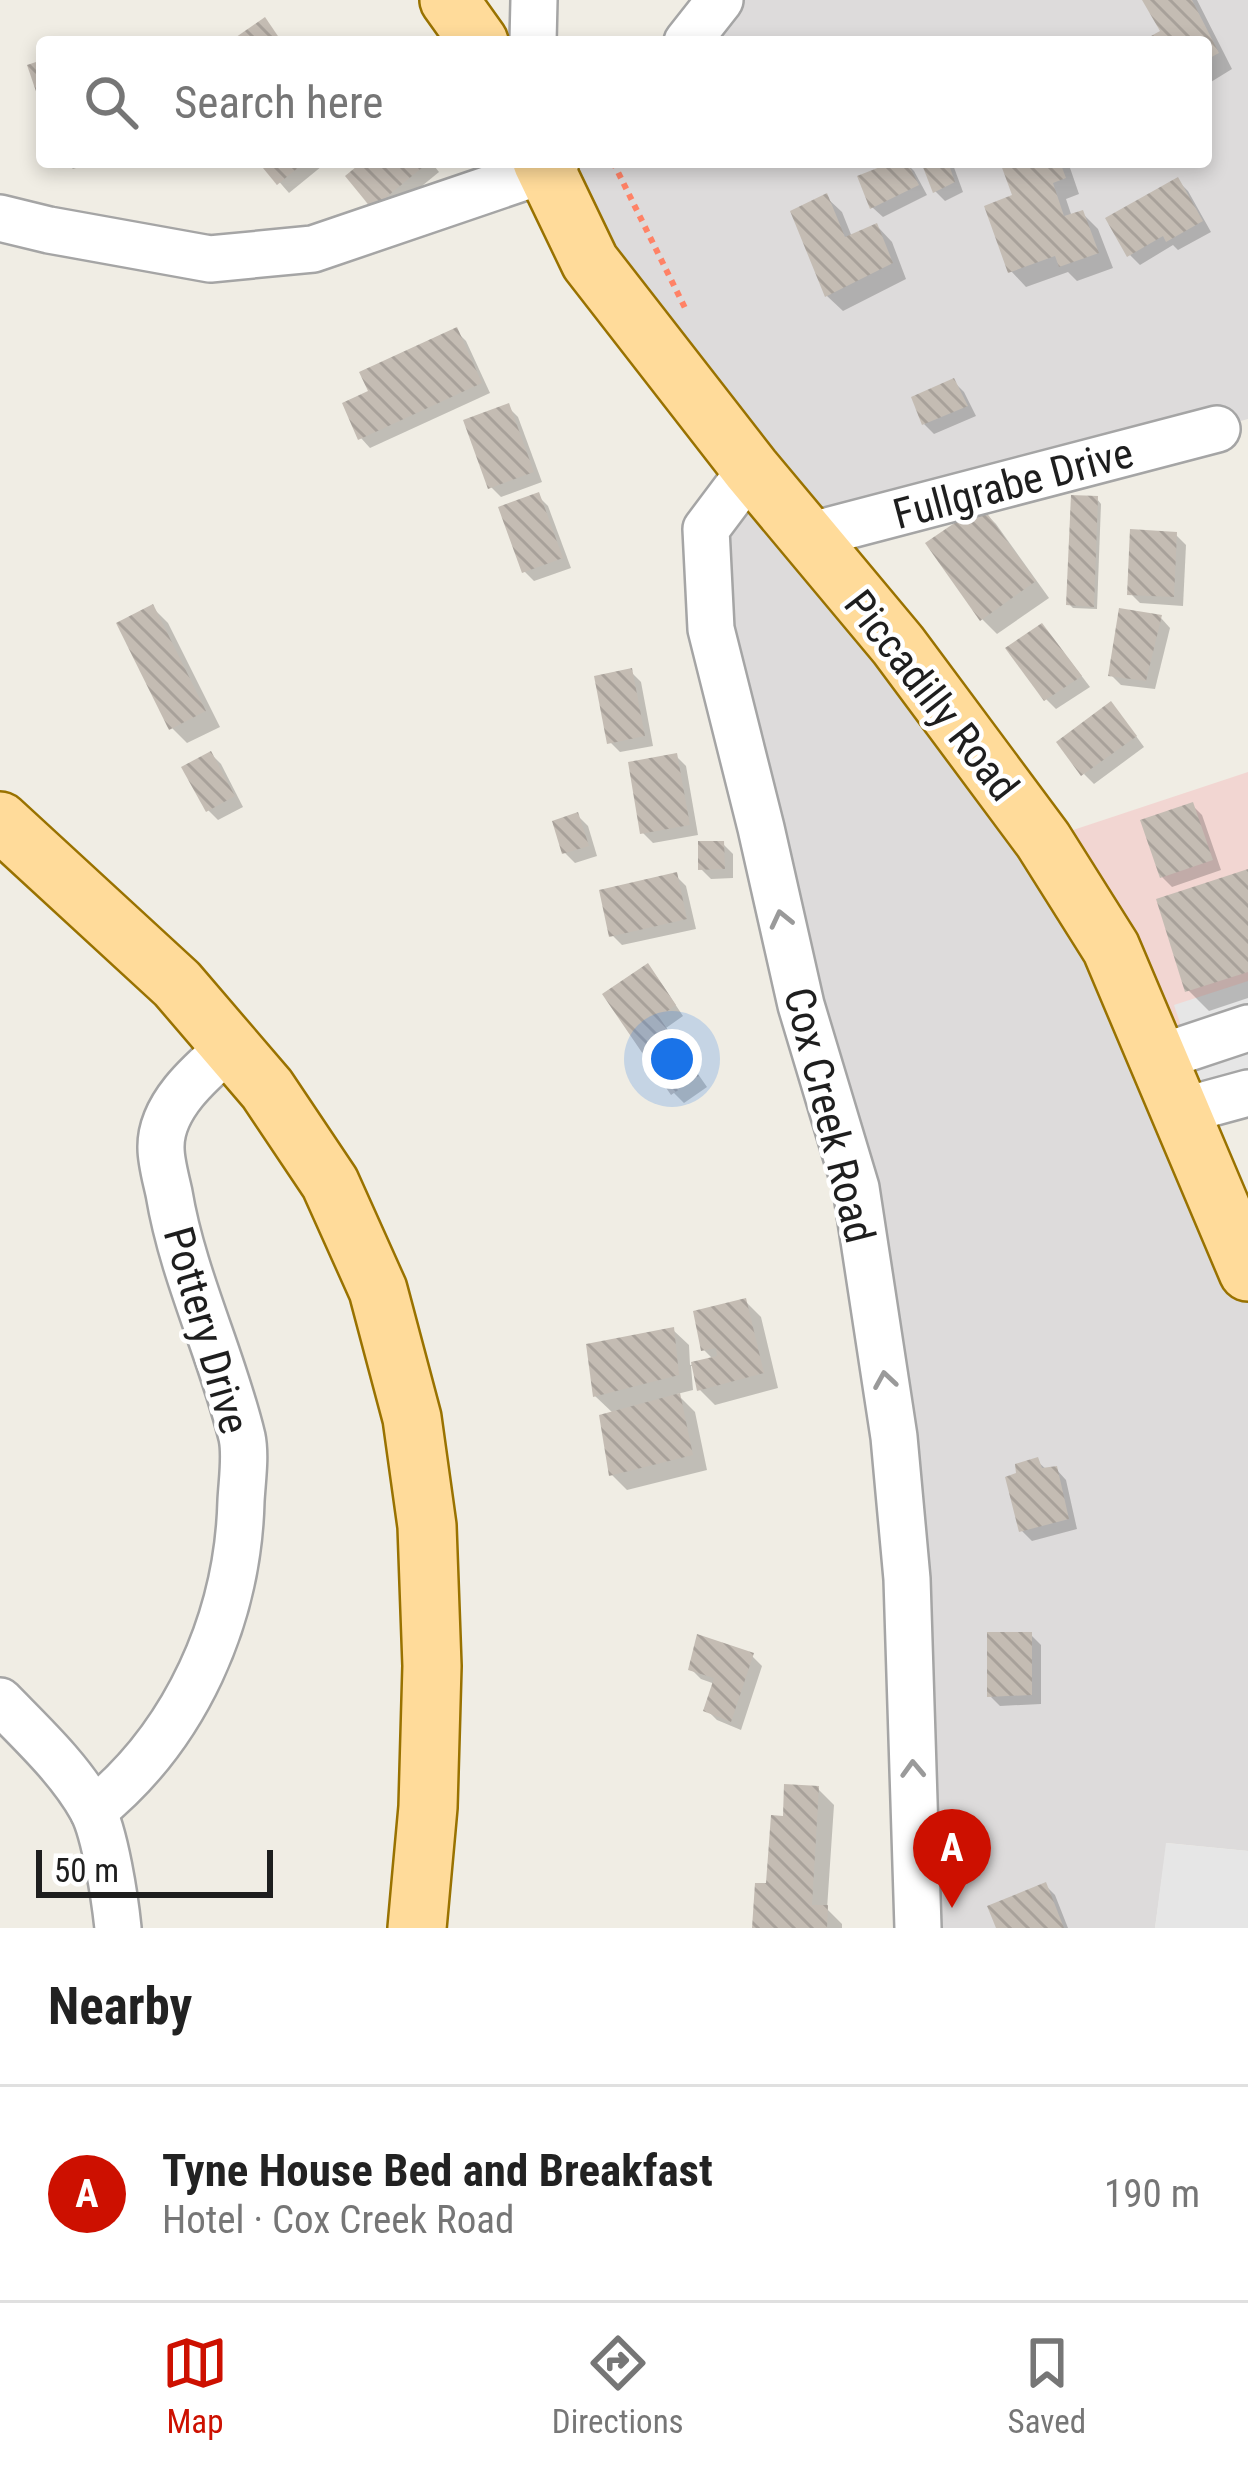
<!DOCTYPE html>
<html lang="en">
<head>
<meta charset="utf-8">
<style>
  :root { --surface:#fff; --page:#f6f6f6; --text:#222; --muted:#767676; --line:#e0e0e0; --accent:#cd1000 }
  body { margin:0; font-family:"Roboto Condensed",sans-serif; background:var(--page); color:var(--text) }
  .scale { position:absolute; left:36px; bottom:30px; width:237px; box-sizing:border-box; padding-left:12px; border:6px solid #1e1e1e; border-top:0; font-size:33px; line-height:42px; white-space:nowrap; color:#1e1e1e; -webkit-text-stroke:9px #fff; paint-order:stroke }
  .you { position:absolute; left:672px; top:1059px; width:42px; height:42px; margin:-30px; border:9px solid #fff; border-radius:50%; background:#1a73e8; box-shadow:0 0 0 18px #1a73e833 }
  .badge { display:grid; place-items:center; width:78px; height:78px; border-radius:50%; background:var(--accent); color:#fff; font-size:39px; font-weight:700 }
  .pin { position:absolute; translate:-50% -99px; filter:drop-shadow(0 3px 6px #0008) }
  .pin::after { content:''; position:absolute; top:63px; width:42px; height:36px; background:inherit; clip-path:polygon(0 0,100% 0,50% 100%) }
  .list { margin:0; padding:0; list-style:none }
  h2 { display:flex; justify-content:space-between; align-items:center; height:156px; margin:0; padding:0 48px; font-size:51px }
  h2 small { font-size:39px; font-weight:400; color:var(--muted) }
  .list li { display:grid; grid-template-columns:78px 1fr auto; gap:36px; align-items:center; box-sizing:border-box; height:216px; padding:0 48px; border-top:3px solid var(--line) }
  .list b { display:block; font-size:45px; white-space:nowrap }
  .list p { margin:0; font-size:39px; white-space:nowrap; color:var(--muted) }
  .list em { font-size:39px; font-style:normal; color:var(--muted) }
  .icon { flex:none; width:66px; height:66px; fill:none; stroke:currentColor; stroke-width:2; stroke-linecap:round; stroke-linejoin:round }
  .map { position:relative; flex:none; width:1248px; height:1928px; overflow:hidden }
  .search { position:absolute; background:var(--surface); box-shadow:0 6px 18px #0003; left:36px; right:36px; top:36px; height:132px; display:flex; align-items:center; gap:30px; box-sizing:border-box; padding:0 42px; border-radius:12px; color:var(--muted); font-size:45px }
  .sheet { height:372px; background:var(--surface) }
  nav { display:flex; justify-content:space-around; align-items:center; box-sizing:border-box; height:168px; border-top:3px solid var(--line); background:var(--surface); font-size:33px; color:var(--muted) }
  nav a { display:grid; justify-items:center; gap:6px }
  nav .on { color:var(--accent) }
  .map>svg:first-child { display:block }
  .residential { fill:#dddbdb }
  .commercial { fill:#f2d6d2 }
  .parking { fill:#e6e6e6 }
  .shadow { fill:#0003 }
  .building { fill:url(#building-back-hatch) }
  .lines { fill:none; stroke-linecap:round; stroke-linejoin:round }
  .minor-casing { stroke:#a5a5a5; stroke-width:50 }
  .major-casing { stroke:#997200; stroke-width:62 }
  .path { stroke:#ff8266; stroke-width:6; stroke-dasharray:6 6; stroke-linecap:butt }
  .minor { stroke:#fff; stroke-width:45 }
  .major { stroke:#ffdb9a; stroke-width:57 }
  .oneway { stroke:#9a9a9a }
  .labels { text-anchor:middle; stroke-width:9; stroke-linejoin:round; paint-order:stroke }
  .street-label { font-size:42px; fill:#1e1e1e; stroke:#fff }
</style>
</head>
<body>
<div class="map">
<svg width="1248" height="1928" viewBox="0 0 1248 1928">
  <defs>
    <pattern id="building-back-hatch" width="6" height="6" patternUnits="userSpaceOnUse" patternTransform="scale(3)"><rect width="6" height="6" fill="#c4bcb3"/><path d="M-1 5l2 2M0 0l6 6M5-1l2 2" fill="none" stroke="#a8a19a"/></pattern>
  </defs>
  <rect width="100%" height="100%" fill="#f0ede4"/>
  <path class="residential" d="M720,0H1248V419L809,536L1043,840L1248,1272V1851L1167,1843L1155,1928H918L894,1437L706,529L751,469L556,162H1206V42H687Z"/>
  <path class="commercial" d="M1248,772V1028L1158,1058L1043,840Z"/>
  <g class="parking">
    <path d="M1248,981V1074L1202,1089L1174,1005Z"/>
    <path d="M1166,1843L1248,1851V1928H1155Z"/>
  </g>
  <g class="shadow">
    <path d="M1145,0H1197L1232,69L1206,85V42H1158L1164,32Z"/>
    <path d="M66,162H94L73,169Z"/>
    <path d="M262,162H327L289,193Z"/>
    <path d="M367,162H431L439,172L384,217Z"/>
    <path d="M901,162H905L914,171L927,195L883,217L873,208L861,178Z"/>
    <path d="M924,162H952L963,192L945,201L935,191Z"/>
    <path d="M1019,162H1066L1069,165L1079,194L1066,199L1072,217L1082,213L1098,229L1113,268L1077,281L1068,272L1026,287L1011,271Z"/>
    <path d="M1178,181L1188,191L1211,232L1178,250L1173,245L1140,265L1130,255Z"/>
    <path d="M826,197L842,212L852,237L877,226L892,242L906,279L843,311L827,296Z"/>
    <path d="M456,331L466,341L490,393L370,448L361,438L372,392Z"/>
    <path d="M954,382L964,392L976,416L934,434L924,424Z"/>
    <path d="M508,407L518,417L542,482L501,497L491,487Z"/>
    <path d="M538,496L548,506L571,568L534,581L524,571Z"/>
    <path d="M1097,499L1101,504L1097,609L1073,608L1069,604Z"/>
    <path d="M980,508L996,524L1049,598L997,634L982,619Z"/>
    <path d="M1176,535L1186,545L1183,606L1140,603L1130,593Z"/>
    <path d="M153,608L168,623L220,727L187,743L172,728Z"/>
    <path d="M1161,618L1170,628L1155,689L1121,685L1111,675Z"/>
    <path d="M1052,637L1090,687L1056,709L1046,699Z"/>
    <path d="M631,672L641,682L653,746L620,752L610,742Z"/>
    <path d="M1120,714L1144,747L1094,784L1084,774Z"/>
    <path d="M211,754L221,764L243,807L218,820L208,810Z"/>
    <path d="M676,756L686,766L698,835L653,843L643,833Z"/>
    <path d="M1192,805L1202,815L1221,870L1172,887L1162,877Z"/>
    <path d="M578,816L588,826L597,856L575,863L565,853Z"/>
    <path d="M723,844L733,854V878L711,879L701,869Z"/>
    <path d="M1248,872V998L1209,1011L1188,990Z"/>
    <path d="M676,876L686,886L696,929L622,945L612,935Z"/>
    <path d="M657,977L683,1016L666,1028L707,1087L684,1103L674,1093L607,995Z"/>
    <path d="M745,1301L761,1317L778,1388L715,1405L700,1390L695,1366H691L693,1390L677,1394L695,1412L707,1470L627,1490L611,1474L614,1414L595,1396L673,1330L689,1345L690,1365L714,1360L704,1350Z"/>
    <path d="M1037,1461L1047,1470L1056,1469L1066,1480L1077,1529L1032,1541L1022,1531Z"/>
    <path d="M1031,1635L1041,1645V1704L1000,1706L990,1696Z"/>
    <path d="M752,1656L762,1666L741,1730L717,1720L707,1710L715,1684L701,1679L691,1669Z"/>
    <path d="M818,1789L834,1805L827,1909L842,1924V1928H755L785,1819Z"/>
    <path d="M1045,1885L1055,1895L1068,1928H1000Z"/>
  </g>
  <g class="building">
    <path d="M1142,0H1192L1219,53L1206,60V42H1154L1151,36L1160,31Z"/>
    <path d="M265,17L282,42H229Z"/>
    <path d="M42,60V106H41L27,65Z"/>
    <path d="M258,162H305L277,185Z"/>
    <path d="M362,162H429L372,209L345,176Z"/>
    <path d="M893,162H907L919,185L870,209L857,176Z"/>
    <path d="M921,162H948L955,182L933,193Z"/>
    <path d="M1011,162H1060L1066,178L1053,183L1064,216L1083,210L1099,253L1059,267L1055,256L1008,273L984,206L1012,195L1001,165Z"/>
    <path d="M1178,177L1203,221L1166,242L1163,236L1127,257L1105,218Z"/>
    <path d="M827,193L845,237L877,223L893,263L825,297L790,211Z"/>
    <path d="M457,327L482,383L358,440L342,403L368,391L359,372Z"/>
    <path d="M954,378L968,406L922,425L911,397Z"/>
    <path d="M509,403L534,472L488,489L463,420Z"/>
    <path d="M539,492L563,558L522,573L498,507Z"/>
    <path d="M1071,495L1098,496L1094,607L1066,605Z"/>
    <path d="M981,505L1036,581L980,621L925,543Z"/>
    <path d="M1130,529L1177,532L1174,597L1127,595Z"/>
    <path d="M153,604L206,711L169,730L116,623Z"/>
    <path d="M1119,608L1162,615L1146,681L1108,676Z"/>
    <path d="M1042,623L1082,676L1044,701L1005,648Z"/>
    <path d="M632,668L645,736L607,744L594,676Z"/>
    <path d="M1111,701L1137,736L1081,776L1056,742Z"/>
    <path d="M211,751L235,796L206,812L181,767Z"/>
    <path d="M677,753L690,825L640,834L628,762Z"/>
    <path d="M1193,802L1213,860L1160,878L1140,820Z"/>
    <path d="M578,812L589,846L562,854L552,821Z"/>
    <path d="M698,841H724L725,869L698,870Z"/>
    <path d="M1248,869V972L1185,992L1156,899Z"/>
    <path d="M677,872L687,919L609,937L599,890Z"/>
    <path d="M648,963L676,1005L659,1017L699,1076L671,1095L602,994Z"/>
    <path d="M746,1298L764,1373L697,1391L691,1362L717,1356L716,1348L701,1351L693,1311Z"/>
    <path d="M674,1327L679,1375L593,1397L586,1344Z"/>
    <path d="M680,1393L693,1455L609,1476L599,1415Z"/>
    <path d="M1038,1457L1042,1468L1057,1466L1069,1519L1019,1532L1005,1477L1016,1473L1015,1464Z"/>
    <path d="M987,1632H1032V1695L987,1697Z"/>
    <path d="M697,1634L754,1653L731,1722L703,1711L714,1678L688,1670Z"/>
    <path d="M784,1784L819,1786L812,1905H828L827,1928H752L755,1883H766L771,1815L783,1816Z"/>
    <path d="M1046,1882L1064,1928H996L987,1906Z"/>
  </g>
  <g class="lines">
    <defs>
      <g id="minor">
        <path d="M533,42L534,0"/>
        <path d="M687,42L720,0"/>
        <path d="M0,218L49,230L210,259L313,249L545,170L556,162"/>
        <path d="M751,469L706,529L711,629L761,828L801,1005L856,1188L894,1437L907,1579L918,1928"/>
        <path d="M808,536L1217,429"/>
        <path d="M1158,1058L1248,1028"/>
        <path d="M1182,1111L1248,1093"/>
        <path d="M0,1701C31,1733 70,1769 92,1809C105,1833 115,1899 118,1928"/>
        <path d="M93,1811C186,1736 238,1619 241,1501C242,1481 246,1456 242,1437C222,1354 183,1277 169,1193C166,1179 161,1162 161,1148C160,1106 202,1071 231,1046"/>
      </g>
      <g id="major">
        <path d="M449,0L479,42"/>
        <path d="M542,162L590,262L751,469L898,645L1043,840L1111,948L1248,1272"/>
        <path d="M0,821L177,984L267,1089L330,1183L378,1290L412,1418L427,1526L432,1666L428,1807L417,1928"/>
      </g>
    </defs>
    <use href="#minor" class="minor-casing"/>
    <use href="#major" class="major-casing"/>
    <path class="path" d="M613,162L686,310"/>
    <use href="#minor" class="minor"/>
    <use href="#major" class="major"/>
  </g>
  <defs><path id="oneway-chevron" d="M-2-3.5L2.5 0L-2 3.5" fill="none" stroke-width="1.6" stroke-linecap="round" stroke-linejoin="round" transform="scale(3)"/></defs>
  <g class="oneway">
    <use href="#oneway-chevron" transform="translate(781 919) rotate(-103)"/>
    <use href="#oneway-chevron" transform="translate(885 1380) rotate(-99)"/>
    <use href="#oneway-chevron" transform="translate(913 1769) rotate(-92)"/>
  </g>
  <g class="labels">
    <g class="street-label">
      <text transform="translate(1013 483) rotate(-15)" y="15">Fullgrabe Drive</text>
      <text transform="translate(932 695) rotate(52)" y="15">Piccadilly Road</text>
      <text transform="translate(830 1115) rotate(76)" y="15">Cox Creek Road</text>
      <text transform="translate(207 1330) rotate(74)" y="15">Pottery Drive</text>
    </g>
  </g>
</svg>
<div class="scale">50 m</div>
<div class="you"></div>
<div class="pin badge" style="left:952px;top:1908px">A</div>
<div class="search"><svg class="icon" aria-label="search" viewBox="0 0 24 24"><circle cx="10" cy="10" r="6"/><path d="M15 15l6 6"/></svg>Search here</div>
</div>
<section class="sheet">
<h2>Nearby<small></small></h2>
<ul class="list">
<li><span class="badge">A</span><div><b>Tyne House Bed and Breakfast</b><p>Hotel · Cox Creek Road</p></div><em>190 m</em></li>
</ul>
</section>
<nav>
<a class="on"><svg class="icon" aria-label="map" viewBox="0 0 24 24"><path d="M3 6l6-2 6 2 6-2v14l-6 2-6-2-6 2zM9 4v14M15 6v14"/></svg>Map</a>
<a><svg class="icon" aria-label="directions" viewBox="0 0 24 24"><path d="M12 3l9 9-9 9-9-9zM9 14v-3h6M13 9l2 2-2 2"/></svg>Directions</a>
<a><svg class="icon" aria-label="saved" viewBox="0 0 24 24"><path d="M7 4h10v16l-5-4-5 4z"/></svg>Saved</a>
</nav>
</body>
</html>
